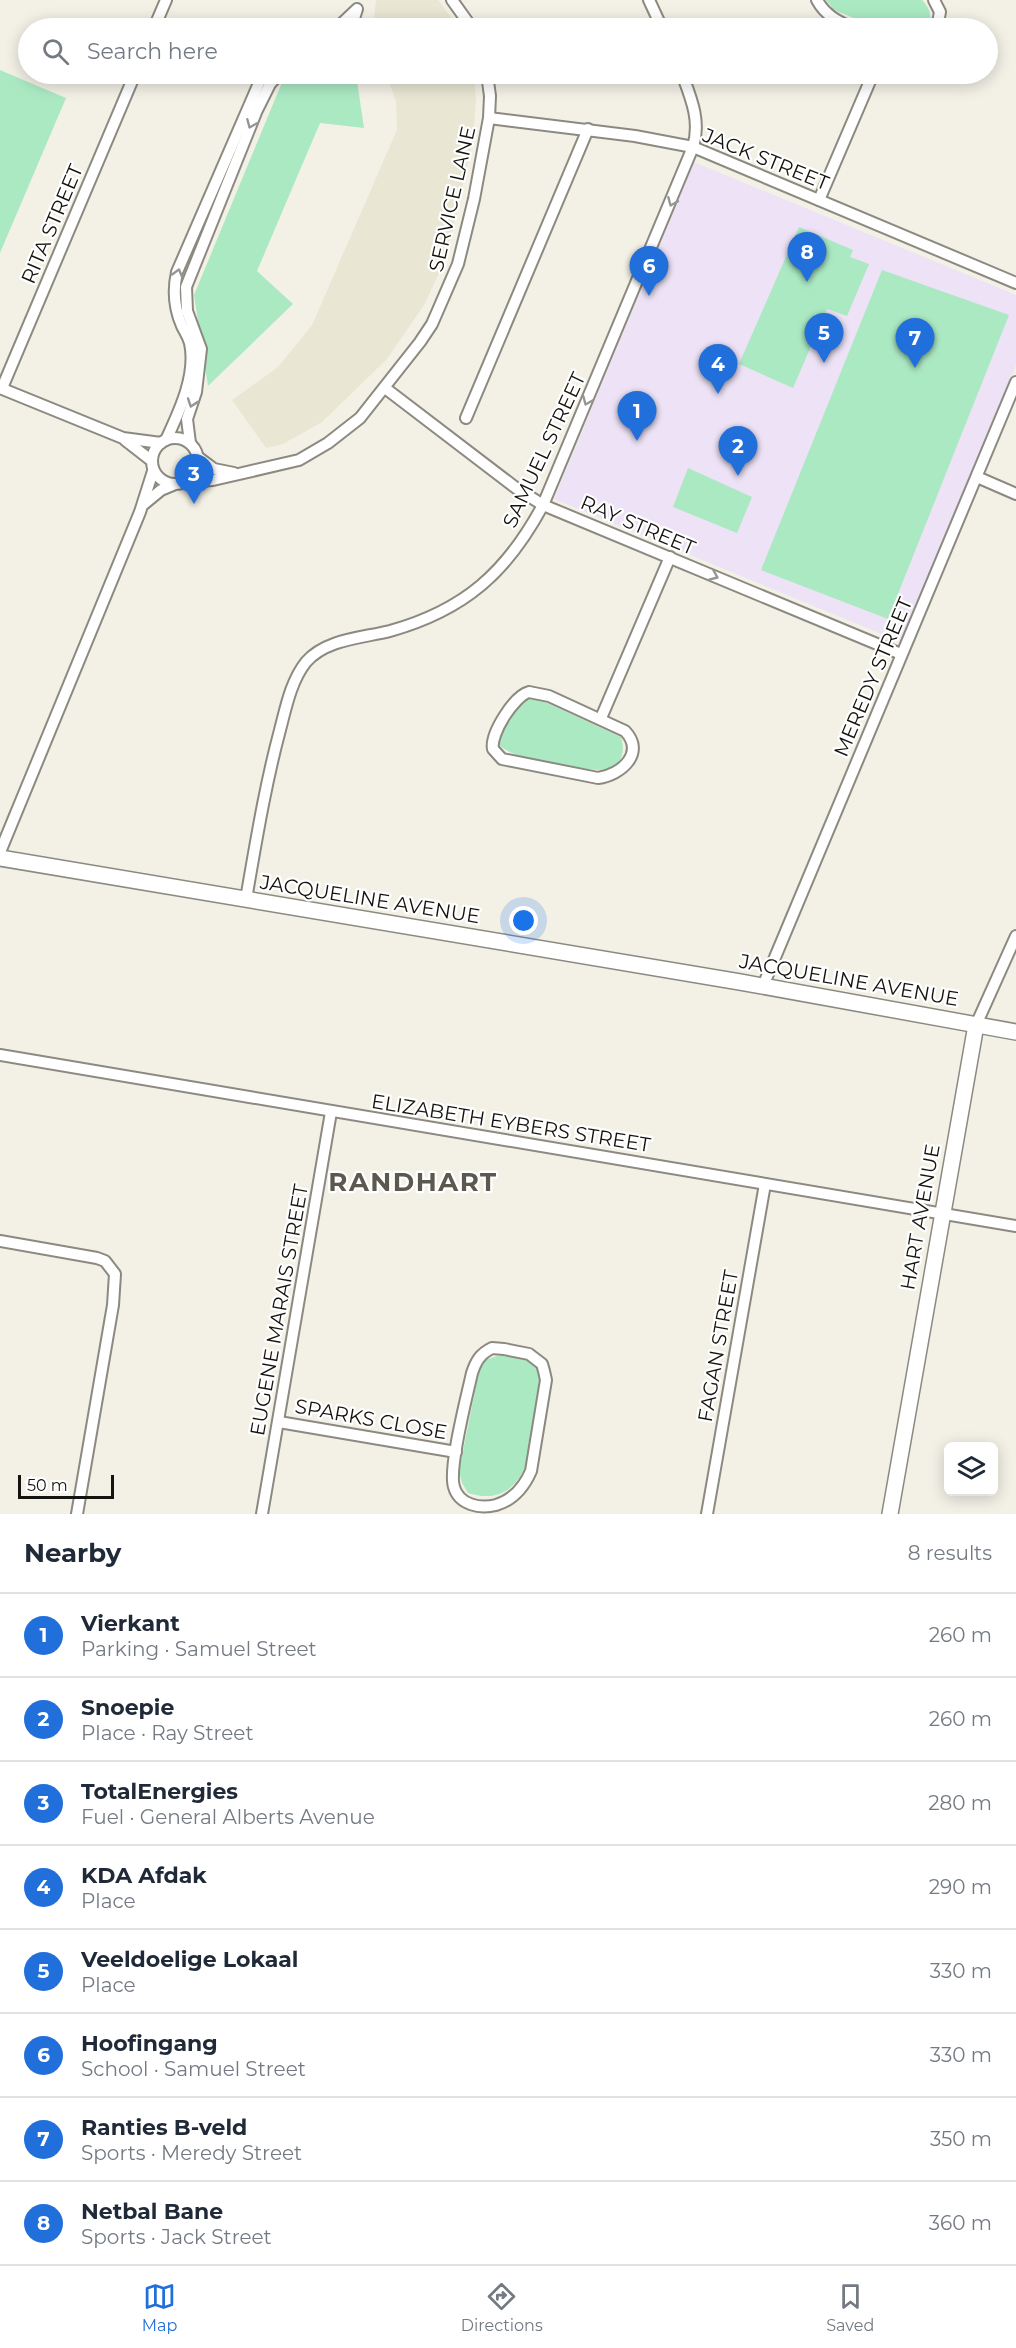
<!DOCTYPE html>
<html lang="en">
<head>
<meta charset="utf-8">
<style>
  :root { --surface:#fff; --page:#f6f6f7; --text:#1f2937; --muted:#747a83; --line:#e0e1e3; --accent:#206fda }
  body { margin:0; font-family:Montserrat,sans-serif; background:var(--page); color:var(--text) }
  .controls { position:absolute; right:18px; bottom:18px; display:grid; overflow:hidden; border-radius:9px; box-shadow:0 3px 15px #0003 }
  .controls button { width:54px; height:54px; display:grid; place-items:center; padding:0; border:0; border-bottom:2px solid var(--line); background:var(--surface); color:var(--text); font:30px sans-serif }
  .scale { position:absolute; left:18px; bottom:15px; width:96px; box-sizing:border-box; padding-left:6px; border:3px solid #14130f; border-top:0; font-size:16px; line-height:21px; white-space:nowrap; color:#14130f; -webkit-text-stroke:4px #fff; paint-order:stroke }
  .you { position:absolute; left:524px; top:921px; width:21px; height:21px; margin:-15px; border:4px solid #fff; border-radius:50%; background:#1a73e8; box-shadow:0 0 0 9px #1a73e833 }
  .badge { display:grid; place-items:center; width:39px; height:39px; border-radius:50%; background:var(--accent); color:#fff; font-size:20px; font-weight:700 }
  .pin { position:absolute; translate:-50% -50px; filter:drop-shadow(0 2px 3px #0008) }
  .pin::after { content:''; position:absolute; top:32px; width:21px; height:18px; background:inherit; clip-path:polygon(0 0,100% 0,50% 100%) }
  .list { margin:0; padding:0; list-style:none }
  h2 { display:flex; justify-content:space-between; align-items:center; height:78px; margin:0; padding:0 24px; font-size:26px }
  h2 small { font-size:20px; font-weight:400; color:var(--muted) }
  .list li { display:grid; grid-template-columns:39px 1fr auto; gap:18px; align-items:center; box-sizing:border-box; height:84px; padding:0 24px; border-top:2px solid var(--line) }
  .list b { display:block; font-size:22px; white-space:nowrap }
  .list p { margin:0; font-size:20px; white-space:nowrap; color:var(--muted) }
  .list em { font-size:20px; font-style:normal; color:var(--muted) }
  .icon { flex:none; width:33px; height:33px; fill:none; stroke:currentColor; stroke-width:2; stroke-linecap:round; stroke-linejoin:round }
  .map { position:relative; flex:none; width:1016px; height:1514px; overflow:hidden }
  .search { position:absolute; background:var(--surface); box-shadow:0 3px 15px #0003; left:18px; right:18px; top:18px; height:66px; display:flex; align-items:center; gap:15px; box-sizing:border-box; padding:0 21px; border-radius:33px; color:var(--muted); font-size:22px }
  .sheet { height:750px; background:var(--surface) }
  nav { display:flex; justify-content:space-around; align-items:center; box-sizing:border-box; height:84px; border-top:2px solid var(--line); background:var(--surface); font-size:16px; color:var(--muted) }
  nav a { display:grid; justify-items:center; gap:3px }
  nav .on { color:var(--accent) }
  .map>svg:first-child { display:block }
  .built { fill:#e9e6d3 }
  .education { fill:#ede2f6 }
  .green { fill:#abe9c3 }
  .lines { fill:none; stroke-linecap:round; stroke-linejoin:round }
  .street-casing { stroke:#8c8a80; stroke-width:14 }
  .secondary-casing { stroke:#8c8a80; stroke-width:18 }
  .street { stroke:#fff; stroke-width:10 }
  .secondary { stroke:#fff; stroke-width:15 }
  .oneway { stroke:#959593 }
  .labels { text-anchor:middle; stroke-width:4.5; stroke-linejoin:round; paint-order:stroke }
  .street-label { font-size:20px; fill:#14130f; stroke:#fff }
  .district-label { font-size:26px; font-weight:bold; letter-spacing:1.5px; fill:#5a584f; stroke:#fff }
</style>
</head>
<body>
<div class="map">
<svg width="1016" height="1514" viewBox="0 0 1016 1514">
  <rect width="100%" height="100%" fill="#f3f1e6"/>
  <g class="built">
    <path d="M376,0H438L459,28H373Z"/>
    <path d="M386,74H474L476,100L473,139L454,226L441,269L424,305L387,359L322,422L283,444L266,448L232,400L278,367L312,325L397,130L396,101Z"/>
  </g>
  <path class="education" d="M694,162L1016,295V365L901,642L554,499Z"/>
  <g class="green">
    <path d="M826,0H922C930,8 933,17 928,28H878L834,10Z"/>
    <path d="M0,70L66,98L0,253Z"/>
    <path d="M296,74H356L364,128L320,123L257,271L293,304L208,386L194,295L283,80Z"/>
    <path d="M799,227L853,250L850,257L869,264L847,316L827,309L793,388L739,364Z"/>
    <path d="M882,270L1009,315L888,619L761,570Z"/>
    <path d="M688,468L752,497L737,533L673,507Z"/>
    <path d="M530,698L545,702L621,737C625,749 623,765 609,769C594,773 535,761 519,756C511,753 505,750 499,745L498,738L521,701Z"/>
    <path d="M497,1356C509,1356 529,1354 537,1366C545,1377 529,1447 526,1464C516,1491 496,1502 468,1493L462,1483L459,1471L480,1366L485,1360Z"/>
  </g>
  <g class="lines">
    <defs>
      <g id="street">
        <path d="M452,0L472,28"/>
        <path d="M649,0L662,28"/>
        <path d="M817,0C825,15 837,21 852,28"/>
        <path d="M934,0L940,12L937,28"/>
        <path d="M154,28L166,0"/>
        <path d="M337,28L357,9L351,28"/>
        <path d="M489,118L635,136L693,147L1016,283"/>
        <path d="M819,200L873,74"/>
        <path d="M0,388L123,438L161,443"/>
        <path d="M2,388L135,74"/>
        <path d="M385,388L516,488L543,505L901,654"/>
        <path d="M466,418L588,129"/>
        <circle cx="175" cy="461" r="23"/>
        <path d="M125,440L152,461"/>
        <path d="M166,440C179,412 197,375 190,343C188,336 185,332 182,326C174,308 173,290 177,272L263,74"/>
        <path d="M190,443L187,419L196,392L201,349L187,311L186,287L257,110L270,84L279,74"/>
        <path d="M198,457L214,469L234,473"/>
        <path d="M977,477L1016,494"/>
        <path d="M184,482L213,480L299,460L328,443L360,418L420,342L432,324L458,264L474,199L489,118L490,96L487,74"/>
        <path d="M144,504L161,490L173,485"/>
        <path d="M529,692L549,696L625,731C646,753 621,775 598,778L502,759L493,749C490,734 514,696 529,692Z"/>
        <path d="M601,718L670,557"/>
        <path d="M0,852L140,512L153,471"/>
        <path d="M246,899C256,842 265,786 280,730C286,707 291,681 306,662C326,639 362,638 390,631C465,610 507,572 543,505L693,147C701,121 691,98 682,74"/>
        <path d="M763,986L1016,382"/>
        <path d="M976,1025L1016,936"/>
        <path d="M0,1055L1016,1226"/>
        <path d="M0,1241L97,1258L105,1261L115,1274L113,1305L77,1514"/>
        <path d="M492,1348L504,1349L529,1354L542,1364L544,1371L546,1380L531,1471C524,1487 513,1500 496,1505C480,1509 459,1505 454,1487C448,1468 467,1396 472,1373C476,1361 480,1354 492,1348Z"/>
        <path d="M279,1422L456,1452"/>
        <path d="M262,1514L331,1112"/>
        <path d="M707,1514L765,1184"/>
      </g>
      <g id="secondary">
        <path d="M0,858L740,982L1016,1032"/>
        <path d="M890,1514L976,1025"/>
      </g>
    </defs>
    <use href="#street" class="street-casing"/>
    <use href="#secondary" class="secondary-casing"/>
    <use href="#street" class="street"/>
    <use href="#secondary" class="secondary"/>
  </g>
  <defs><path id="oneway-chevron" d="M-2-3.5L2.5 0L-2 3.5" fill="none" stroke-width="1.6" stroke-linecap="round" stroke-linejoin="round" transform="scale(1.5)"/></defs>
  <g class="oneway">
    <use href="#oneway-chevron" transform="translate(251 124) rotate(113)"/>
    <use href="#oneway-chevron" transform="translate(672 202) rotate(113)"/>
    <use href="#oneway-chevron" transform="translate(178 273) rotate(-74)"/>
    <use href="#oneway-chevron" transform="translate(587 401) rotate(113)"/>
    <use href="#oneway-chevron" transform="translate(192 403) rotate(109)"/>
    <use href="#oneway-chevron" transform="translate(714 576) rotate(23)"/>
  </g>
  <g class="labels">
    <g class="street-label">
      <text transform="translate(766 159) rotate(22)" y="7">JACK STREET</text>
      <text transform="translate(452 199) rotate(-77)" y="7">SERVICE LANE</text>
      <text transform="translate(52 224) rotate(-67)" y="7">RITA STREET</text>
      <text transform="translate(544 450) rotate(-65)" y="7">SAMUEL STREET</text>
      <text transform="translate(638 525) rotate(23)" y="7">RAY STREET</text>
      <text transform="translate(873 677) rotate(-67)" y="7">MEREDY STREET</text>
      <text transform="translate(370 899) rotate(9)" y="7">JACQUELINE AVENUE</text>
      <text transform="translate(849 980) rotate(10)" y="7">JACQUELINE AVENUE</text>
      <text transform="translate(511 1123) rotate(9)" y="7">ELIZABETH EYBERS STREET</text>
      <text transform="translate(920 1217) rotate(-80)" y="7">HART AVENUE</text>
      <text transform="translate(279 1310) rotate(-80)" y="7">EUGENE MARAIS STREET</text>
      <text transform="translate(718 1346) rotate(-80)" y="7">FAGAN STREET</text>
      <text transform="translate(371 1419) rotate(10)" y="7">SPARKS CLOSE</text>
    </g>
    <g class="district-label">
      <text x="413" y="1191">RANDHART</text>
    </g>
  </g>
</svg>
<div class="controls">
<button><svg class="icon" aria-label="layers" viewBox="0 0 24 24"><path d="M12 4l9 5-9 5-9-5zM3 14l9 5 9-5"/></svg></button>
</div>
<div class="scale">50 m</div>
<div class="you"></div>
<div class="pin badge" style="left:637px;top:441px">1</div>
<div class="pin badge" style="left:738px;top:476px">2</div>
<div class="pin badge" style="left:194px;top:504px">3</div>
<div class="pin badge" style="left:718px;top:394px">4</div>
<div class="pin badge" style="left:824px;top:363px">5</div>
<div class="pin badge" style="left:649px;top:296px">6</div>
<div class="pin badge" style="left:915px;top:368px">7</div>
<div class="pin badge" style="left:807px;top:282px">8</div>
<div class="search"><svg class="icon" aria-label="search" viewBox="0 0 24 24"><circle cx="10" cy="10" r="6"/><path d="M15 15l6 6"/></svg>Search here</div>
</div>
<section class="sheet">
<h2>Nearby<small>8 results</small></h2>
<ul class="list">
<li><span class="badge">1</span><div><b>Vierkant</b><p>Parking · Samuel Street</p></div><em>260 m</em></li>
<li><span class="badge">2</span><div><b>Snoepie</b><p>Place · Ray Street</p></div><em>260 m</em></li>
<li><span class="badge">3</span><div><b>TotalEnergies</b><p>Fuel · General Alberts Avenue</p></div><em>280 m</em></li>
<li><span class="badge">4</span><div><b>KDA Afdak</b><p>Place</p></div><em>290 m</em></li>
<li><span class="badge">5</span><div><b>Veeldoelige Lokaal</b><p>Place</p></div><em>330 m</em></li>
<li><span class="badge">6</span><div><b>Hoofingang</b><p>School · Samuel Street</p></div><em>330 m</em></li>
<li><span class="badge">7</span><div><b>Ranties B-veld</b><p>Sports · Meredy Street</p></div><em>350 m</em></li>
<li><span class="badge">8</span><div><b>Netbal Bane</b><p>Sports · Jack Street</p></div><em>360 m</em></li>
</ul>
</section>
<nav>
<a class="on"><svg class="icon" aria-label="map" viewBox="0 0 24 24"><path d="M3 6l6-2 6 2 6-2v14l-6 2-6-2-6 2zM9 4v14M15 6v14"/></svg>Map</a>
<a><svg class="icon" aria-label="directions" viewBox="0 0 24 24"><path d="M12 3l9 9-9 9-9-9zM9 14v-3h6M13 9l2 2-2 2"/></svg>Directions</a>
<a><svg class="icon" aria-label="saved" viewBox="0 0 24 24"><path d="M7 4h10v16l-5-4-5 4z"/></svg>Saved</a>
</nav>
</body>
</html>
